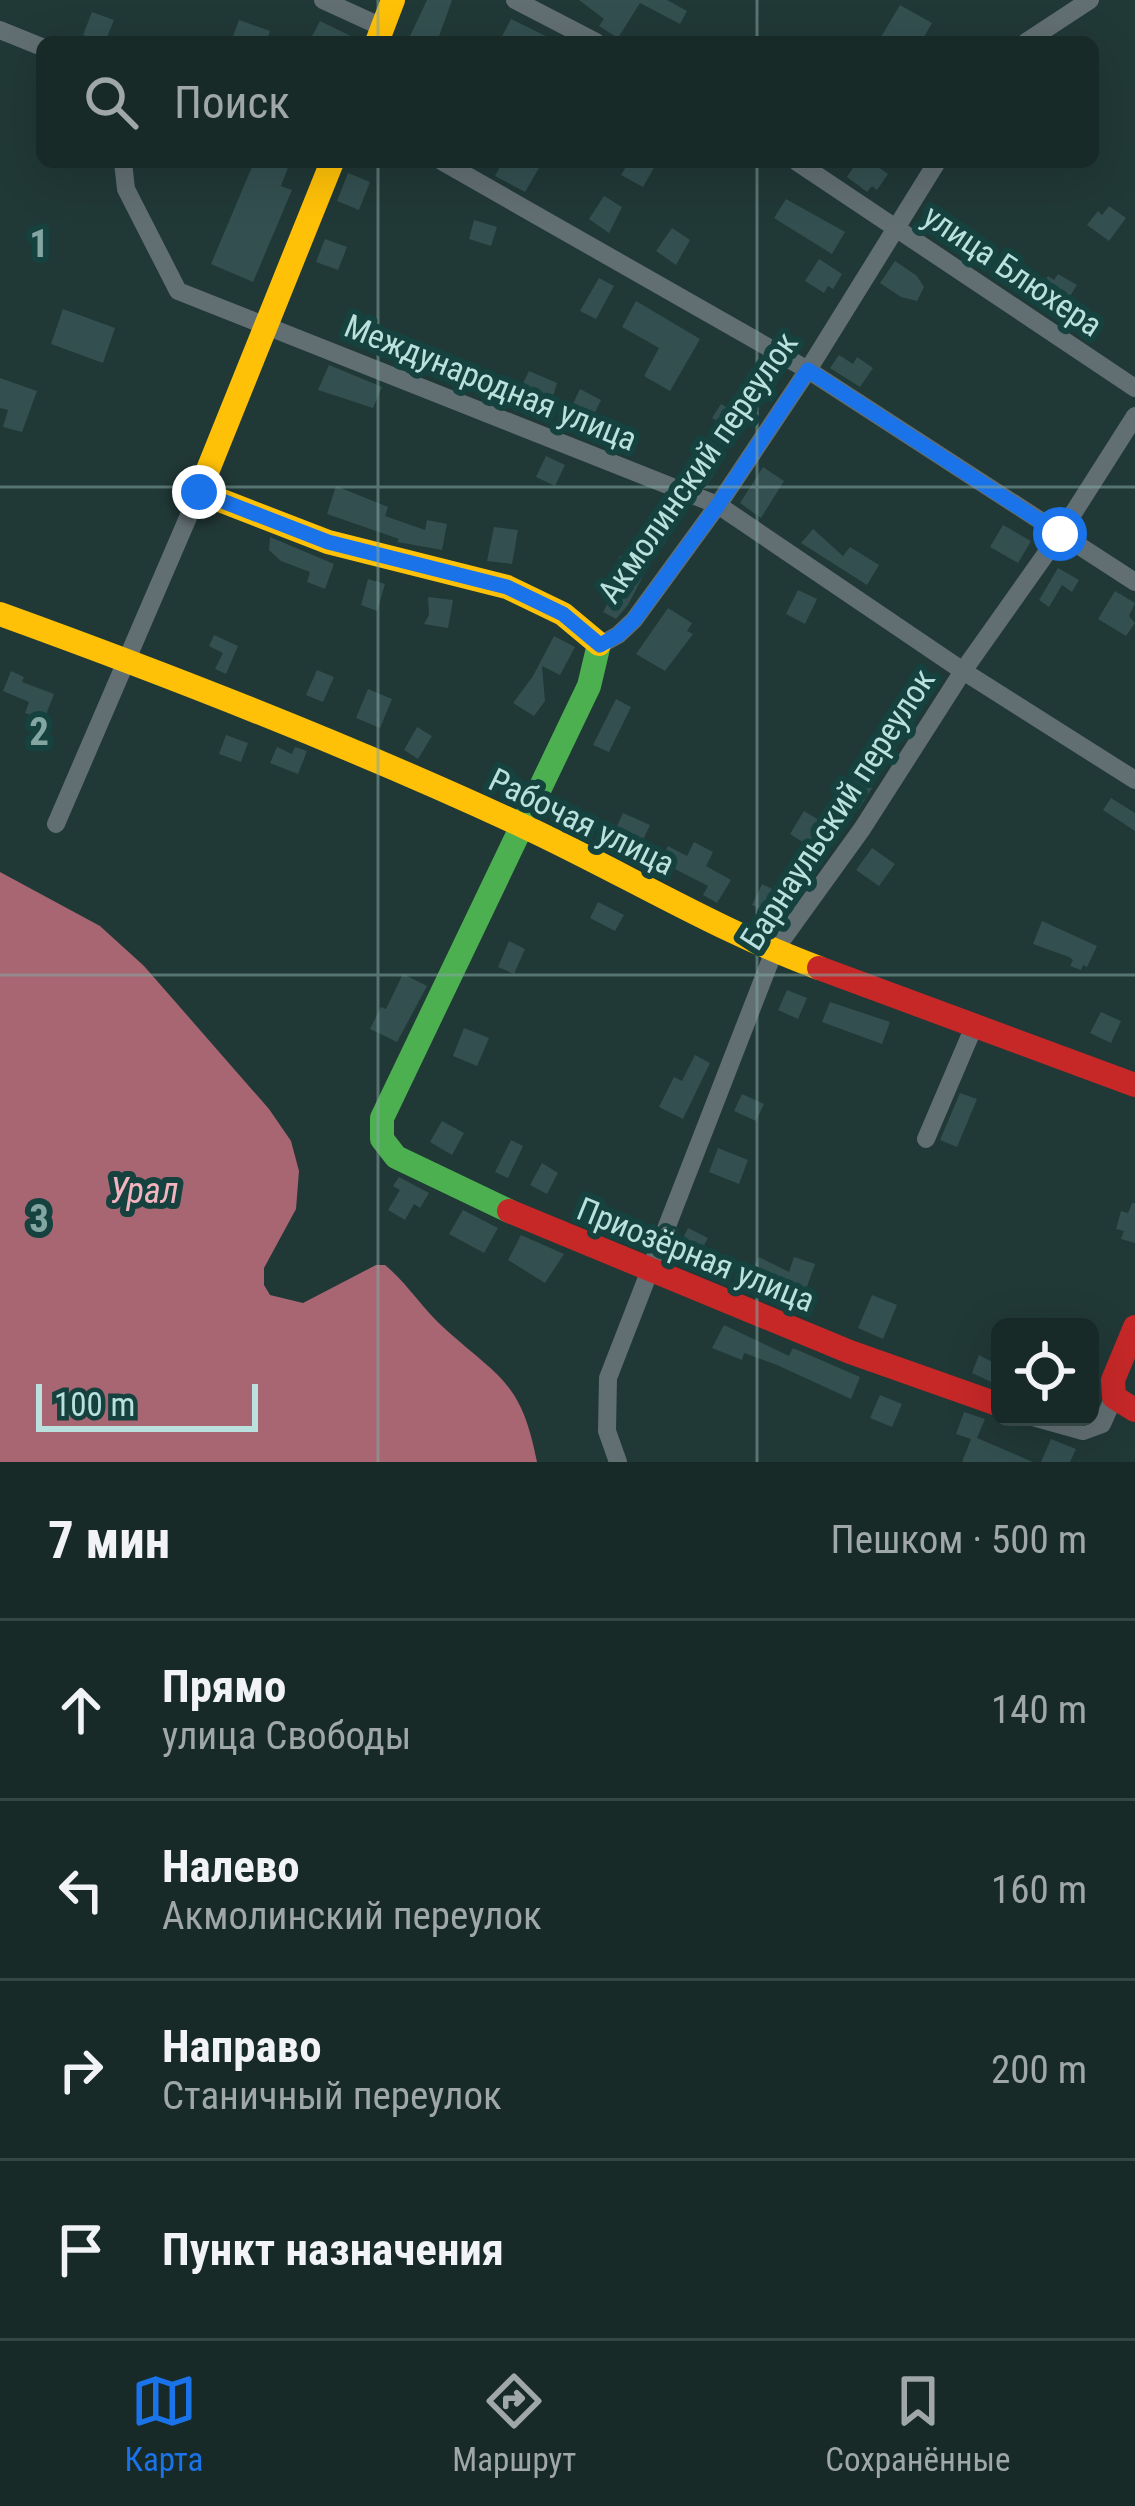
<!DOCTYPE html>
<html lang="ru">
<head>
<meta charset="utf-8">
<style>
  :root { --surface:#182a28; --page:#213230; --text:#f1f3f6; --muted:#9fa7a8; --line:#364645; --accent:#1a73e8 }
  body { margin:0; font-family:"Roboto Condensed",sans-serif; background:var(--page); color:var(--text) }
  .controls { position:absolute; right:36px; bottom:36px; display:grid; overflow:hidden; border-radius:18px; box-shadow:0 12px 48px #0002 }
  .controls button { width:108px; height:108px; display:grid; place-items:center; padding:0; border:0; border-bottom:3px solid var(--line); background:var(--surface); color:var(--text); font:60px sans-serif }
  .scale { position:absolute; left:36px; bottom:30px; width:222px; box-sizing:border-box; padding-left:12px; border:6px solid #bae1dd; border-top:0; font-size:33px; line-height:42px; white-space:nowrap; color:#bae1dd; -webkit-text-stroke:9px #15423f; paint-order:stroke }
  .stop { position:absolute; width:36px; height:36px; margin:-27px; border:9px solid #1a73e8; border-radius:50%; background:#fff }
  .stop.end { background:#1a73e8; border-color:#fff; box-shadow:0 3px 12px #0008 }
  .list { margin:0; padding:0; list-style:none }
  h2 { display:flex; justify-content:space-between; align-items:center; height:156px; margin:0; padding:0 48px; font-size:51px }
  h2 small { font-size:39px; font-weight:400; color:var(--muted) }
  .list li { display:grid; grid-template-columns:78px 1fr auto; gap:36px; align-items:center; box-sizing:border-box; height:180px; padding:0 48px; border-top:3px solid var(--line) }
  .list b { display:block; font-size:45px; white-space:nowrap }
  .list p { margin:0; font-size:39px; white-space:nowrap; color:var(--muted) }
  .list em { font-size:39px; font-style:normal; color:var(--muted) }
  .icon { flex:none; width:66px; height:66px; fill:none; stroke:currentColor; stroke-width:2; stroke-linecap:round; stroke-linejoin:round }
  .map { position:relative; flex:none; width:1135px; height:1462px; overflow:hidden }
  .search { position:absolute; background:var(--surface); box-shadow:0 12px 48px #0002; left:36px; right:36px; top:36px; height:132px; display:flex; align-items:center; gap:30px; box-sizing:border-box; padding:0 42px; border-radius:18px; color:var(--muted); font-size:45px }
  .sheet { height:876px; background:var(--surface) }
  nav { display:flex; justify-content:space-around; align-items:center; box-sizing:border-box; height:168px; border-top:3px solid var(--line); background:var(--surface); font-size:33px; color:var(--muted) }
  nav a { display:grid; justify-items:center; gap:6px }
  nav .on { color:var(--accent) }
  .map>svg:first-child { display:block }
  .water { fill:#a86672 }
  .building { fill:#334f50 }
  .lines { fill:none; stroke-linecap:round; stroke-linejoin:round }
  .street { stroke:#616e72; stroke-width:18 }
  .fast { stroke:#4caf50; stroke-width:24 }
  .slow { stroke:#ffc107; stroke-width:24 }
  .jam { stroke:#c62828; stroke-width:24 }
  .route { stroke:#1a73e8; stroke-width:15 }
  .grid { fill:none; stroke:#84a6a3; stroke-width:3; stroke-opacity:0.55 }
  .labels { text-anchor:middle; stroke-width:12; stroke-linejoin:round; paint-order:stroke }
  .street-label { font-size:33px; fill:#bae1dd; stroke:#15423f }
  .water-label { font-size:36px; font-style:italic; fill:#f4b4bf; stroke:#15423f }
  .grid-label { font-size:39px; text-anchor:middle; font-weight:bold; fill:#84a6a3; stroke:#15423f; stroke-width:12; stroke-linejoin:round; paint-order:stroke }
</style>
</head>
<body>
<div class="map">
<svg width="1135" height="1462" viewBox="0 0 1135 1462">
  <rect width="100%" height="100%" fill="#203836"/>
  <path class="water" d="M0,872L100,926L144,966L269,1109L291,1141L299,1171L296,1209L264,1268V1285L270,1295L303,1303L376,1265H385C407,1283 422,1308 443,1327C499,1378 521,1380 537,1462H0Z"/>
  <g class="building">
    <path d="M427,0H452L437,42L410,36Z"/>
    <path d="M579,0H667L687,11L680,24L640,3L618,38L599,26L604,19Z"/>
    <path d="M900,5L932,23L921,42H878Z"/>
    <path d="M92,12L114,20L105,42L83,35Z"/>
    <path d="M511,19L558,42H499Z"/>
    <path d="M239,20L270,31L266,42H231Z"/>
    <path d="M320,21L361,41V42H309Z"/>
    <path d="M254,162H290L281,186L292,190L253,282L211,264Z"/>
    <path d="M503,162H528L539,168L525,192L495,176Z"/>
    <path d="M629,162L655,166L643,187L621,175Z"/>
    <path d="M857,162H871L888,174L877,190L872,186L867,192L847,177Z"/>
    <path d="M348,173L370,182L359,210L337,201Z"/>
    <path d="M604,196L622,207L609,233L589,219Z"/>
    <path d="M786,199L845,232L832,254L774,218Z"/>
    <path d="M1109,206L1126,218L1109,241L1087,225L1098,211L1102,215Z"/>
    <path d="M474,220L497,227L491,246L469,239Z"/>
    <path d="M672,228L690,240L676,265L656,251Z"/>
    <path d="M325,239L347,247L338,270L316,262Z"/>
    <path d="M819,259L842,274L833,289L828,286L824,293L805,281Z"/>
    <path d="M895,261L917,276L924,287L917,301L901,297L880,283Z"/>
    <path d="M1058,274L1077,285L1060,312L1046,303L1049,297L1039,291L1048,276L1054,280Z"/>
    <path d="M599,278L614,286L596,319L580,311Z"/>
    <path d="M636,301L700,339L670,391L644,376L659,348L622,327Z"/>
    <path d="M63,309L115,328L103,363L51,344Z"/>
    <path d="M839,355L853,364L857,357L873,368L860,387L830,368Z"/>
    <path d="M329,365L382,387L373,408L318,390Z"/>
    <path d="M752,368L767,377L735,432L712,418L721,404L728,408Z"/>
    <path d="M529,371L557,383L552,400L517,396Z"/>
    <path d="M0,378L37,391L22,432L3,427L8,410L0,408Z"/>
    <path d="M580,389L601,400L589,425L568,414Z"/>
    <path d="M695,455L717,469L707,485L685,471Z"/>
    <path d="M546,456L565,465L555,486L536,477Z"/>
    <path d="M763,467L784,481L761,518L740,503Z"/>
    <path d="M336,486L388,507L385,516L425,530L427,520L447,524L442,550L397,542L399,539L327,514Z"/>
    <path d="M662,511L678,521L663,546L647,536Z"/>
    <path d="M1003,525L1031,541L1018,563L990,547Z"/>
    <path d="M494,527L518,530L512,564L487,561Z"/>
    <path d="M813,529L843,556L850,547L879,565L867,585L801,543Z"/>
    <path d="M270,537L334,564L325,589L307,582L310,572L281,561L269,550Z"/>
    <path d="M620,556L640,562L637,568L645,572L628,605L616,619L603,612L622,579L611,573Z"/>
    <path d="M1058,568L1079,580L1072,592L1062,585L1049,607L1039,600Z"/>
    <path d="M368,579L385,584L377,611L361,605Z"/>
    <path d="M798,590L817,599L805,624L786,614Z"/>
    <path d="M1115,591L1135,603L1129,616L1135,623L1126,636L1098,619Z"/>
    <path d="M428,597L453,600L448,628L424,624L429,615Z"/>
    <path d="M668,608L692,623L687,631L693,634L665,671L636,654Z"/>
    <path d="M214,635L238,646L226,674L215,669L223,653L209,646Z"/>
    <path d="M554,636L575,647L560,675L542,666L545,701L534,716L513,703L533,676Z"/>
    <path d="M317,670L334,677L323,702L306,695Z"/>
    <path d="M11,671L24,677L22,682L54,694L44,720L25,713L29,702L3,691Z"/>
    <path d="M368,689L392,699L380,728L356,718Z"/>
    <path d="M616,699L631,707L609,752L593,745Z"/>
    <path d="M417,727L432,736L418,759L404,750Z"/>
    <path d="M226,735L248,743L241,762L219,754Z"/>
    <path d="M277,747L292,754L295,747L307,751L298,774L270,763Z"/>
    <path d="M856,778L872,788L859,809L843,799Z"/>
    <path d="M1111,798L1135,813V831L1103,810Z"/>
    <path d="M804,811L824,823L809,846L790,834Z"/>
    <path d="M623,813L650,825L636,855L608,846Z"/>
    <path d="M694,842L713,852L706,866L731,880L717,903L703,895L708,886L671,867L669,871L658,866L668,846L687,856Z"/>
    <path d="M872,848L895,864L879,886L856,870Z"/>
    <path d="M762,884L787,896L777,917L752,905Z"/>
    <path d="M598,902L624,915L615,931L590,918Z"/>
    <path d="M1042,921L1097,946L1087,967L1083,965L1081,970L1070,966L1073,960L1069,957L1033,944Z"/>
    <path d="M509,941L525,949L514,974L498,967Z"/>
    <path d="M403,974L427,986L397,1042L370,1029L381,1007L386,1009Z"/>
    <path d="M787,990L807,998L798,1019L778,1010Z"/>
    <path d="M830,1002L890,1022L882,1044L822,1022Z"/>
    <path d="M1101,1012L1121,1021L1111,1043L1090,1033Z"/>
    <path d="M464,1028L489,1038L477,1066L453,1056Z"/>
    <path d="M695,1055L710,1063L683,1119L659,1107L674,1077L682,1081Z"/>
    <path d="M960,1093L977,1099L957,1147L940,1140Z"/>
    <path d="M742,1094L764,1104L756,1121L734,1111Z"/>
    <path d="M442,1121L464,1133L452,1155L430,1142Z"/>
    <path d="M511,1140L523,1146L508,1178L495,1172Z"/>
    <path d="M718,1148L748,1160L739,1184L709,1172Z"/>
    <path d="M542,1163L558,1173L547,1194L530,1185Z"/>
    <path d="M399,1177L429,1193L420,1208L414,1204L405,1220L388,1210L400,1190L393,1186Z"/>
    <path d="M1132,1203H1135V1243L1121,1239L1124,1231L1116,1229L1121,1211L1128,1213Z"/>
    <path d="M463,1210L498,1228L484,1253L449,1234Z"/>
    <path d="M688,1228L708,1238L703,1247L731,1258L723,1278L708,1272L711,1264L678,1248Z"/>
    <path d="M521,1235L564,1254L545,1283L508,1260Z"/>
    <path d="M759,1257L789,1272L794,1257L815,1264L803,1298L778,1289L772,1293L747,1280Z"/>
    <path d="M872,1295L897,1305L883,1339L858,1328Z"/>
    <path d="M724,1325L789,1356L793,1348L860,1377L851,1399L777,1365L744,1353L742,1360L712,1348Z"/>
    <path d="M979,1355L1000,1366V1386L972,1373Z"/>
    <path d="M880,1395L902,1404L892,1427L870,1418Z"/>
    <path d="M964,1412L985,1419L977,1438L1033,1462H962L971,1439L956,1434Z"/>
    <path d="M1051,1439L1076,1449L1070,1462H1041Z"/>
  </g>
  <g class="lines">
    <g class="street">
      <path d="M323,0L382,27"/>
      <path d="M515,0L596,42"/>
      <path d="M0,30L42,47"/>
      <path d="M1026,42L1090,0"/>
      <path d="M123,162L126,189L178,291L718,505L963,671L1135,780"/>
      <path d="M443,162L808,370L1135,582"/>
      <path d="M797,162L1135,388"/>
      <path d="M600,645L618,635L634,620L718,505L808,370L937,162"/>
      <path d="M56,824L199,492"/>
      <path d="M926,1139L975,1024"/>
      <path d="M1033,1417L1083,1431L1102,1424L1114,1397"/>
      <path d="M618,1462L607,1431L608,1378L774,951L862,829L963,671L1060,534L1135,416"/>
    </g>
    <path class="fast" d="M509,1211L396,1157L382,1139V1118L589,686L599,644"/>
    <g class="slow">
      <path d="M377,42L393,0"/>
      <path d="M332,162L199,492L328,542L507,587L563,614L599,644"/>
      <path d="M0,614C177,678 353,747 523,826C622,872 716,930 819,968"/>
    </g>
    <g class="jam">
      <path d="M819,968L1135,1085"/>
      <path d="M509,1211L850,1352L1000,1405"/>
      <path d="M1135,1327L1113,1380L1114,1397L1135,1410"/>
    </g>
  </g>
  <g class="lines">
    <path class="route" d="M199,492L328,542L507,587L563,614L600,645L618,635L634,620L718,505L808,370L1060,534"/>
  </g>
  <path class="grid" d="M378,0V42M757,0V42M378,162V1462M757,162V1462M0,487H1135M0,975H1135"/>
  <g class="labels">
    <g class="street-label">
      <text transform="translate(1013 270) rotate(34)" y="12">улица Блюхера</text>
      <text transform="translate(491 382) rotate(22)" y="12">Международная улица</text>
      <text transform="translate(697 467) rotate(-55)" y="12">Акмолинский переулок</text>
      <text transform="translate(837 809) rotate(-57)" y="12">Барнаульский переулок</text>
      <text transform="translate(582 821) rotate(26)" y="12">Рабочая улица</text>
      <text transform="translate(696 1254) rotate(22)" y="12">Приозёрная улица</text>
    </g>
    <g class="water-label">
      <text x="144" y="1203">Урал</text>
    </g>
  </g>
  <g class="grid-label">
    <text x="39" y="257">1</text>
    <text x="39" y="745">2</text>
    <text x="39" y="1232">3</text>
  </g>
</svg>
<div class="controls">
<button><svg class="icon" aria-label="locate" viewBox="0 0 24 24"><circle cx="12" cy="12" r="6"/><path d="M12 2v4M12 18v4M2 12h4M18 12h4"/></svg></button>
</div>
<div class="scale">100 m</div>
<div class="stop" style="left:1060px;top:534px"></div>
<div class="stop end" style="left:199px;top:492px"></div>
<div class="search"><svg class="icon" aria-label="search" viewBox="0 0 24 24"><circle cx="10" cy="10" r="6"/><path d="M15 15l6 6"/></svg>Поиск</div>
</div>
<section class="sheet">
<h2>7 мин<small>Пешком · 500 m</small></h2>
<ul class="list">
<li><svg class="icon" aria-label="ahead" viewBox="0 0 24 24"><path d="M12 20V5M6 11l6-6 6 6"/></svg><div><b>Прямо</b><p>улица Свободы</p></div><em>140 m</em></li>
<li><svg class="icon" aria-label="left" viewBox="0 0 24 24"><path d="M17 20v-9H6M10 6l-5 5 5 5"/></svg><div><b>Налево</b><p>Акмолинский переулок</p></div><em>160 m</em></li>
<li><svg class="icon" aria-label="right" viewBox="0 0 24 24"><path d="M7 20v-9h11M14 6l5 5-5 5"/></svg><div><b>Направо</b><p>Станичный переулок</p></div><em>200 m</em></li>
<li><svg class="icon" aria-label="arrive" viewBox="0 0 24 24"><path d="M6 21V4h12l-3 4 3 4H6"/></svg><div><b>Пункт назначения</b></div></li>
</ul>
</section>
<nav>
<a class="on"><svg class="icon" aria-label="map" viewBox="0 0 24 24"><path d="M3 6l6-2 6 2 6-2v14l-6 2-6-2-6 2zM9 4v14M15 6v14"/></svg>Карта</a>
<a><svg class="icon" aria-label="directions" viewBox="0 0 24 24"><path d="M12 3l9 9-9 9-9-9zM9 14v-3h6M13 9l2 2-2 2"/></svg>Маршрут</a>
<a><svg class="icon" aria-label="saved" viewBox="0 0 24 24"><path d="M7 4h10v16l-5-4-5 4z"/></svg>Сохранённые</a>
</nav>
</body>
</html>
